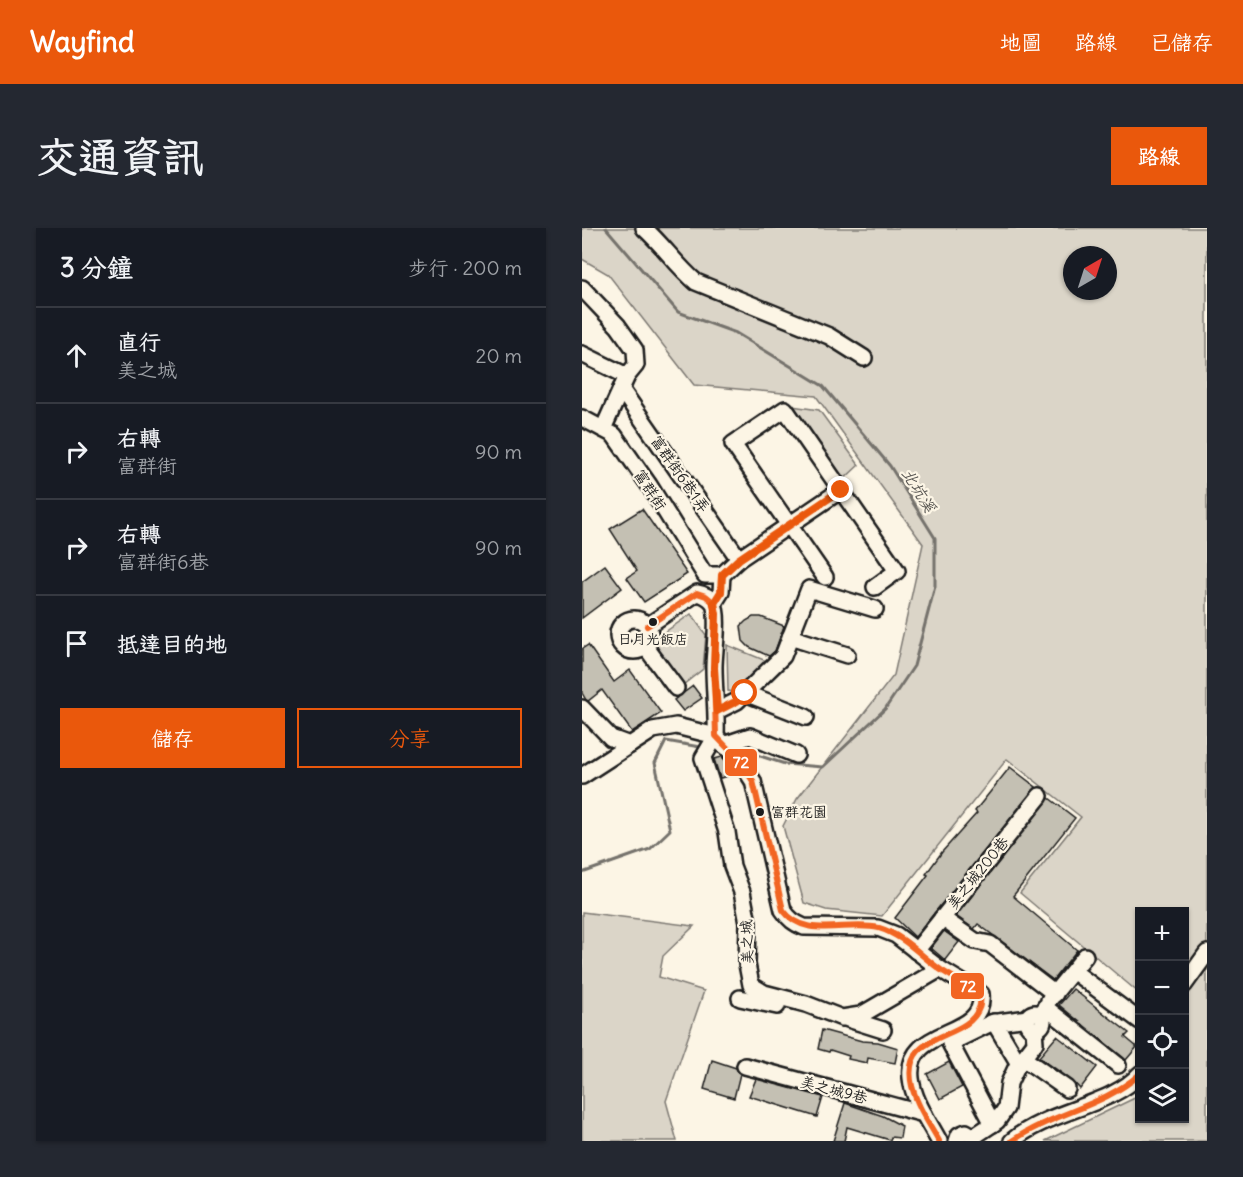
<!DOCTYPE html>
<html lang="zh-TW">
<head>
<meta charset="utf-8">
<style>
  :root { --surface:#171b24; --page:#242831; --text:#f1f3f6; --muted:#9ea1a6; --line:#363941; --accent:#ea580c }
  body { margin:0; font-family:Delius,"LXGW WenKai TC",sans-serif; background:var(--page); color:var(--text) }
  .controls { position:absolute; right:18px; bottom:18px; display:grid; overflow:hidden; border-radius:0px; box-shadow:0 2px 4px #0004 }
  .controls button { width:54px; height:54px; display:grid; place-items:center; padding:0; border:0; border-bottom:2px solid var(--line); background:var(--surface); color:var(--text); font:30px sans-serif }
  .compass { position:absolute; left:481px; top:18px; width:54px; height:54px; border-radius:50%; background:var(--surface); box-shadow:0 2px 4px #0004; rotate:39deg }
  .stop { position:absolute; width:18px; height:18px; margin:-14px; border:4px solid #ea580c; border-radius:50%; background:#fff }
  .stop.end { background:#ea580c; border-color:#fff; box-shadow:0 2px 6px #0008 }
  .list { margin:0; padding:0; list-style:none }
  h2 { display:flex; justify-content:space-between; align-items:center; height:78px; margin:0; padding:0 24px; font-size:26px }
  h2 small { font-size:20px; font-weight:400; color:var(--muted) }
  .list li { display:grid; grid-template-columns:39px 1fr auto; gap:18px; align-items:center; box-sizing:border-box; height:96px; padding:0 24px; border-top:2px solid var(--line) }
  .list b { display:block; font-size:22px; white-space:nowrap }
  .list p { margin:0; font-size:20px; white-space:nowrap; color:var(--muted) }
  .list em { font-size:20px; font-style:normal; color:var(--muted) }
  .actions { display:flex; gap:12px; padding:18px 24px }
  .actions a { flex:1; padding:14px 0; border:2px solid var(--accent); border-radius:0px; text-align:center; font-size:21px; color:var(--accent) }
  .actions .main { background:var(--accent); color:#fff }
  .icon { flex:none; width:33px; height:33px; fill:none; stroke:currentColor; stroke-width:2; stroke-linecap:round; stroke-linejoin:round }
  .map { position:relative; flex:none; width:625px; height:913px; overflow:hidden; border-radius:0px }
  header { display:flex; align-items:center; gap:36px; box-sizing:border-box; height:84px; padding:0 30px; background:var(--accent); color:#fff }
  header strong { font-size:28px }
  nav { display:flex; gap:33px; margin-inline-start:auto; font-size:21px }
  .intro { display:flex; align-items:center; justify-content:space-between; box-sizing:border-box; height:144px; padding:0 36px }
  h1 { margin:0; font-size:42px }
  .button { padding:15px 27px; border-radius:0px; background:var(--accent); color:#fff; font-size:21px; font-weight:700 }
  main { display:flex; gap:36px; padding:0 36px }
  aside { flex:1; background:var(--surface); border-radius:0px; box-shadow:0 2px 4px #0004 }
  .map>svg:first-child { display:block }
  .green { fill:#dbd5c8; stroke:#7c7872; stroke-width:1.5; fill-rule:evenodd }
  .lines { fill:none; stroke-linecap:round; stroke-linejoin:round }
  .stream { stroke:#75726c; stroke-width:3 }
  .building { fill:#c4c0b3; stroke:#1c1c1c; stroke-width:1.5 }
  .minor-casing { stroke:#1c1c1c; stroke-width:20 }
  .minor { stroke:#fcf5e5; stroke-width:15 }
  .bus-1-casing { stroke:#fcf5e5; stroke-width:10 }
  .bus-1 { stroke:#f26522; stroke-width:6 }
  .route { stroke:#ea580c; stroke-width:8 }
  .bus-dot { fill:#1c1c1c; stroke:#fcf5e5; stroke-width:2 }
  .labels { text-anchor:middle; stroke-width:4.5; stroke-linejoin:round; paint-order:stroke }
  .bus-label { font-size:14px; fill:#1c1c1c; stroke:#fcf5e5 }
  .street-label { font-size:15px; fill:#1c1c1c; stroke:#fcf5e5 }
  .water-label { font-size:16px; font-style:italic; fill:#575551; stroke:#fcf5e5 }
  .line-badge { stroke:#fcf5e5; stroke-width:2 }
  .badge-label { font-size:16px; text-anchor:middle; font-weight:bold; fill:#fff }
</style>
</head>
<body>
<header>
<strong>Wayfind</strong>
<nav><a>地圖</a><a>路線</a><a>已儲存</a></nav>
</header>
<div class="intro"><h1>交通資訊</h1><a class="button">路線</a></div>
<main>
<aside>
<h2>3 分鐘<small>步行 · 200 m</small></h2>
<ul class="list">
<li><svg class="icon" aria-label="ahead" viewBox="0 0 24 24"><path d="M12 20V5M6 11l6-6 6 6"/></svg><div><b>直行</b><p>美之城</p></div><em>20 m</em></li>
<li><svg class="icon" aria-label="right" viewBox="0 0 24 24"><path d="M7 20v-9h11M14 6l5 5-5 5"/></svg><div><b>右轉</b><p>富群街</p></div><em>90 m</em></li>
<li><svg class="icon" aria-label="right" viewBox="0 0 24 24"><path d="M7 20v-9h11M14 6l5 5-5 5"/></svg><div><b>右轉</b><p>富群街6巷</p></div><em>90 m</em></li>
<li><svg class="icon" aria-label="arrive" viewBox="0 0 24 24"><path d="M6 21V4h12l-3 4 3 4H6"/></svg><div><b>抵達目的地</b></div></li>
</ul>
<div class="actions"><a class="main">儲存</a><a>分享</a></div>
</aside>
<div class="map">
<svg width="625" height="913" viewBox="0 0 625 913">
  <rect width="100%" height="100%" fill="#fcf5e5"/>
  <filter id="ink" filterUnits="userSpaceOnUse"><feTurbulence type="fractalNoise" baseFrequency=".0167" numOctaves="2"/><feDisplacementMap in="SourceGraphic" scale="12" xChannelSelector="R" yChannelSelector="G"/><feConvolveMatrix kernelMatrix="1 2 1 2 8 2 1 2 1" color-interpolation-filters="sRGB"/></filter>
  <g filter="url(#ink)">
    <g class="green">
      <path d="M0,0H625V913H463L557,868L558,890H602V684H558L557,765L438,665L499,589L425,531L300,688L244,682L222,675L201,598L215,571L312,447L341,316L234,168L112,157L26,46L0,31ZM490,27H526V63H490Z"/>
      <path d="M210,178L237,182L277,237L261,252Z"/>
      <path d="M109,386L124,407L121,441L101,457L70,413Z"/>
      <path d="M145,417L187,434L159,465L146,463Z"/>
      <path d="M0,684L112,698L81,728L77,749L122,763L84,873L95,913H0Z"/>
    </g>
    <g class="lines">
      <g class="stream">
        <path d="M24,0L96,84L154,105L241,158L308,238L353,310V358L332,438L303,481L241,539L203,536L156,521"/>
        <path d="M0,645L68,621L88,602L73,535L84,513L118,519"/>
      </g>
    </g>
    <g class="building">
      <path d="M60,281L105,346L62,374L45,350L55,343L28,301Z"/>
      <path d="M23,337L40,360L0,390V354Z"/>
      <path d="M171,389H179L202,398L193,423L187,428L167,419L161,413L159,398L164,393Z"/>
      <path d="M6,417L32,454L48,442L79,485L50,504L20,462L6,473L4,472L0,465V421Z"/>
      <path d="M111,458L120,470L101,483L92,472Z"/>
      <path d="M140,529L150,539L155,546L138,550L132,531Z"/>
      <path d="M428,539L454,559L333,709L313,690L346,647L344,646L360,624L395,585L393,583Z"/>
      <path d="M467,570L493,590L431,668L495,722L471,752L396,696L392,701L374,688Z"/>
      <path d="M362,703L377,714L363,732L349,720Z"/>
      <path d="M491,761L547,805L543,809L555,819L544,832L477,777Z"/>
      <path d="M240,802L280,813L296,814L316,820L313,835L286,830L285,835L266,831L267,828L248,822L247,824L236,821Z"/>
      <path d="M475,808L515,839L498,861L491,853L457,829Z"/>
      <path d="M130,832L154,840L158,846L152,870L122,861Z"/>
      <path d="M367,834L380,859L358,871L345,846Z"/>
      <path d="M174,851L241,869L235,889L167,868Z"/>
      <path d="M263,875L301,888L320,898L318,910L309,909L308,912L265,899L262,913H251Z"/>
    </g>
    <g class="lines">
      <defs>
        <g id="minor">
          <path d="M62,0C81,17 95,38 114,54L247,108L282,130"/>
          <path d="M0,60L36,98L53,122L54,137L45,148L21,201"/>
          <path d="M0,126L45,148"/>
          <path d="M39,161L157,331"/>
          <path d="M0,190L32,207L67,257L123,347H140"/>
          <path d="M140,347L157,331L259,262"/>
          <path d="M243,349L151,216L203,181L315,343L293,359"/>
          <path d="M132,375L139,364L140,347"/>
          <circle cx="52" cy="407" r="16"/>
          <path d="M65,398L115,365C121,366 127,369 131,374C138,386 132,424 132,439C132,462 135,485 134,508L158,533L171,553L201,682C207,691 212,695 222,699L296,700L314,707L358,741L399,766C404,812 323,797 329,850C331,872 347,894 357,913"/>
          <path d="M208,409L265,427"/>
          <path d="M63,418L94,460"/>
          <path d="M163,465L224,489"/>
          <path d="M0,480L29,510L48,517"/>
          <path d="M135,483L155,473L201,428L227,361L293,381"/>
          <path d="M141,517L168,508L214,527"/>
          <path d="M0,548L71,502L94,498L134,508L121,530L145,604L150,638L160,664L166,695L165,736L169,757L182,765L224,776L260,790L279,787L358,741"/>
          <path d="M360,690L393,713L408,716L473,766"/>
          <path d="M334,723L458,568"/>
          <path d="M491,743L558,793"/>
          <path d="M602,757L625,725"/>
          <path d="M158,770L195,778"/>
          <path d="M467,772L503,728"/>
          <path d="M463,779L536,837"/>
          <circle cx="453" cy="793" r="8"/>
          <path d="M266,791L301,802"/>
          <path d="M412,794L437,836"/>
          <path d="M441,830L485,861"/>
          <path d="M163,838L342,886"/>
          <path d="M411,896L368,815L409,795L446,790"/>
          <path d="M391,909L415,893L424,880L427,855L435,838L453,815L452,801"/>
          <path d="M375,913L377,907L384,904L389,907L392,913"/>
          <path d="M430,913C466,882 530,878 558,846"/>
        </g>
      </defs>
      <use href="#minor" class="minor-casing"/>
      <use href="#minor" class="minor"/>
      <defs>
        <g id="bus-1">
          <path d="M65,398L115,365L124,368L131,374L134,396L132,439L134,508L158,533L171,553L201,682C224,713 265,692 297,700C321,707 339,728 359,742C372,750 386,758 399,766C398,770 399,776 397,780C385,814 317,802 330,858C335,878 347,895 357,913"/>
          <path d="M430,913C470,885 521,879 558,846"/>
        </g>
      </defs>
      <use href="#bus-1" class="bus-1-casing"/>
      <use href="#bus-1" class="bus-1"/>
    </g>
  </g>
  <g class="lines" filter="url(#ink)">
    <path class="route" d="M163,465L155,473L135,483L132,440L134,386L132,375L139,364L140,347L157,331L259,262"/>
  </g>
  <g class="bus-dot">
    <circle cx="71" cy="394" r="5"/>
    <circle cx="178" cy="584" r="5"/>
  </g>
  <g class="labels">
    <g class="bus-label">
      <text x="71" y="416">日月光飯店</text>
      <text x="189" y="589" text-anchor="start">富群花園</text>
    </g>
    <g class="street-label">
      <text transform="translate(98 246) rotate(55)" y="5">富群街6巷1弄</text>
      <text transform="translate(68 262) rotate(57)" y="5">富群街</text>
      <text transform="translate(396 645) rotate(-51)" y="5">美之城200巷</text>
      <text transform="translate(165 714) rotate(-92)" y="5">美之城</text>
      <text transform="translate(252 862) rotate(15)" y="5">美之城9巷</text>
    </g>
    <g class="water-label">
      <text transform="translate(337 262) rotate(58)" y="6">北坑溪</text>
    </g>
  </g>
  <g class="line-badge">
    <rect x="142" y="520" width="34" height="29" rx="6" fill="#f26522"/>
    <rect x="368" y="744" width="35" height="28" rx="6" fill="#f26522"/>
  </g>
  <g class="badge-label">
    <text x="159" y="540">72</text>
    <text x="386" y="764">72</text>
  </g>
</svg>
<div class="controls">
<button>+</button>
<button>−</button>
<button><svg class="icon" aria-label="locate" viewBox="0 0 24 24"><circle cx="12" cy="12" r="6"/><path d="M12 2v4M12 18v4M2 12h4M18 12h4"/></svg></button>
<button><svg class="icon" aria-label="layers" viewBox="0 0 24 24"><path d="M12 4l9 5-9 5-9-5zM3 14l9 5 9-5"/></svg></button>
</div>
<svg class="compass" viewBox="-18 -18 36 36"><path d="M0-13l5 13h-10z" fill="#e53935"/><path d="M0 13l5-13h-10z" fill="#9ea1a6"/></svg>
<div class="stop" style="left:163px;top:465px"></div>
<div class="stop end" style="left:259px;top:262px"></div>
</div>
</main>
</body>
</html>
